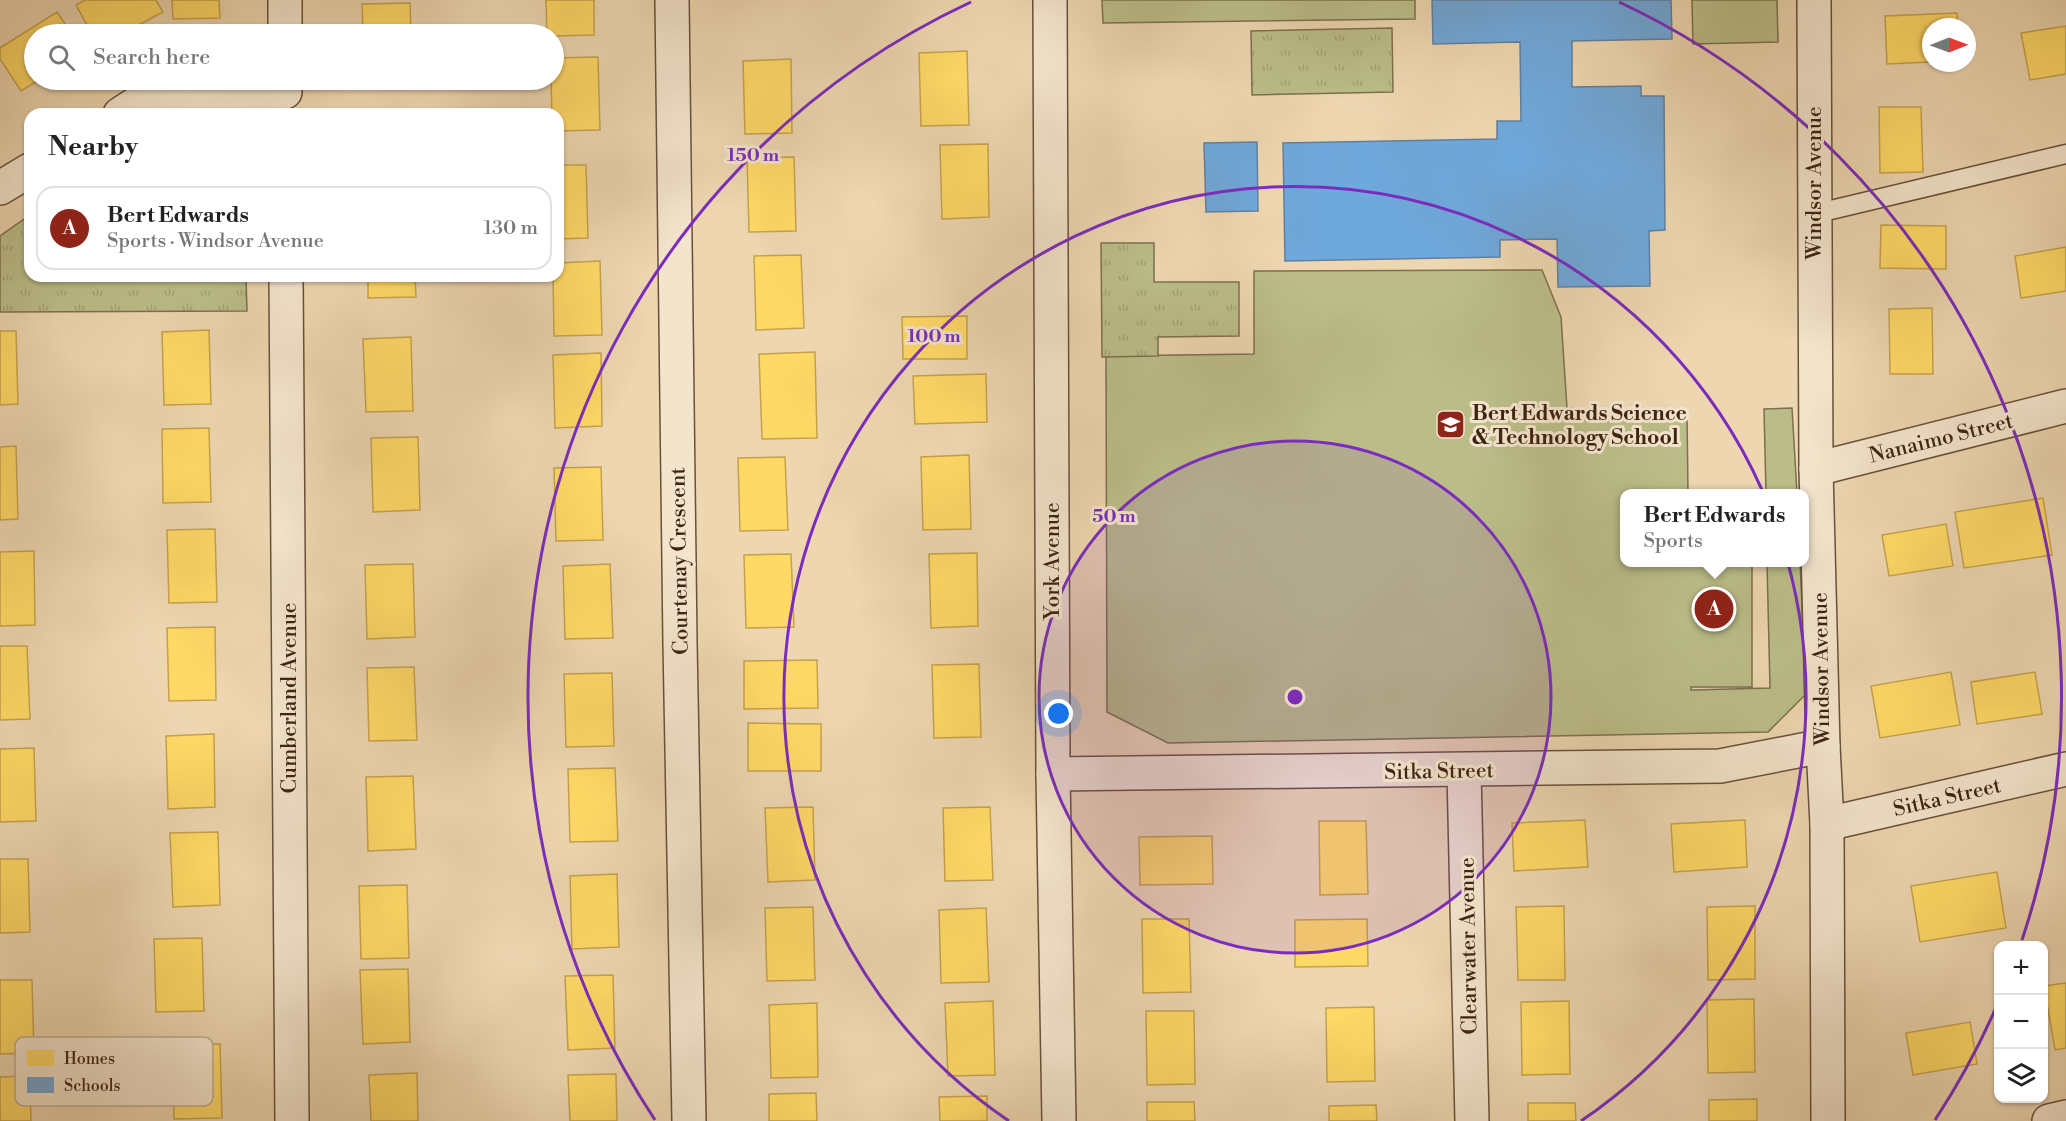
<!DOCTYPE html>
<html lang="en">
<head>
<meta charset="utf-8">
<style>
  :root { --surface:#fff; --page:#f2f2f2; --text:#222; --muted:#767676; --line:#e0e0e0; --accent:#8f2418 }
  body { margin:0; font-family:"Libre Bodoni",serif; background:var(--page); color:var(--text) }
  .controls { position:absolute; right:18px; bottom:18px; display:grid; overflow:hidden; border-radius:12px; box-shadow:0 2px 4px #0004 }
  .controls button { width:54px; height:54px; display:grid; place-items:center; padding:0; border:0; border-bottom:2px solid var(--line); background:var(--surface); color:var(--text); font:30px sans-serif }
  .compass { position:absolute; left:1922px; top:18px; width:54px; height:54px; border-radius:50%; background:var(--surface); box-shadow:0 2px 4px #0004; rotate:89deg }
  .you { position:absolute; left:1059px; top:714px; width:21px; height:21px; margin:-15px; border:4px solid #fff; border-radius:50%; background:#1a73e8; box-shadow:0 0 0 9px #1a73e833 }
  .badge { display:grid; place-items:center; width:39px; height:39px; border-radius:50%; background:var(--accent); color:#fff; font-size:20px; font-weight:700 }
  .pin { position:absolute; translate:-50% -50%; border:3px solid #fff; box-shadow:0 2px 6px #0006 }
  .popup { position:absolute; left:1620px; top:489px; width:189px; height:78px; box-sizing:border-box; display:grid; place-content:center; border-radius:12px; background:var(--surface); filter:drop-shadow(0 2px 4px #0005); font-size:20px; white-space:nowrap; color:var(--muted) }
  .popup b { font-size:22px; color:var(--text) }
  .popup::after { content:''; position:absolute; left:50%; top:100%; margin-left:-12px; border:12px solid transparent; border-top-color:var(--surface) }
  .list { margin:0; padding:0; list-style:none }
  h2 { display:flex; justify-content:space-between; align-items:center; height:78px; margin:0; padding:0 24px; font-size:26px }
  h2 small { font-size:20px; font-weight:400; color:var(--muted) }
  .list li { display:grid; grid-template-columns:39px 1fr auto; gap:18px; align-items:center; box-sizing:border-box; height:84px; margin:0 12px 12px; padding:0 12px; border:2px solid var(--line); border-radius:18px }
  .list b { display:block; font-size:22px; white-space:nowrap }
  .list p { margin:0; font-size:20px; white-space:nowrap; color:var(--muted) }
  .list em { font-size:20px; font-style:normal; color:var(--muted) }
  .icon { flex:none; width:33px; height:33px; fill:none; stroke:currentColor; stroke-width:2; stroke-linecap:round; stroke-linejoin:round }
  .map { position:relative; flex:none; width:2066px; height:1121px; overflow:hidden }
  .search { position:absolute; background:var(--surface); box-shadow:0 2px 4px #0004; left:24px; top:24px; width:540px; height:66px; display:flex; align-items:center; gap:15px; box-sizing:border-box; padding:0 21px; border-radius:33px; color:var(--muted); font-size:22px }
  .panel { position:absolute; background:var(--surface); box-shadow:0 2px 4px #0004; left:24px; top:108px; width:540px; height:174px; border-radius:18px }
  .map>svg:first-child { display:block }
  .green { fill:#bbbd89; stroke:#7c704e; stroke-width:1.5 }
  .park { fill:url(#park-tufts); stroke:#7c704e; stroke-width:1.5 }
  .homes { fill:#ffd966; stroke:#c5a24d; stroke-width:1.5 }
  .schools { fill:#6fa8dc; stroke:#6080a0; stroke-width:1.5 }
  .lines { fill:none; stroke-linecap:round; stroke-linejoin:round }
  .service-casing { stroke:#69503a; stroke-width:21 }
  .minor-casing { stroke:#69503a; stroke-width:36 }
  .service { stroke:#f3e4cc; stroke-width:18 }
  .minor { stroke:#f3e4cc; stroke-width:33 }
  .ring { fill:none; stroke:#7b2cbf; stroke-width:3 }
  .labels { text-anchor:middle; stroke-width:6; stroke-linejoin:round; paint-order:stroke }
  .street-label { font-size:21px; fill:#3d2313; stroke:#f3e4cc }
  .poi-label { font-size:21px; font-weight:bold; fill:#3d2313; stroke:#f3e4cc; text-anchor:start }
  .key { fill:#f3e4cc; stroke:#bcaa94; stroke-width:1.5 }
  .key-label { font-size:16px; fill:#3d2313 }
  .centre { fill:#7b2cbf; stroke:#f3e4cc; stroke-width:3 }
  .ring-label { font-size:18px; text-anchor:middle; font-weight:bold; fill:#7b2cbf; stroke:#f3e4cc; stroke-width:6; stroke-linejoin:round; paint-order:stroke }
</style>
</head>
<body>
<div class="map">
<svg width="2066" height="1121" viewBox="0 0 2066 1121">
  <defs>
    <pattern id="park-tufts" width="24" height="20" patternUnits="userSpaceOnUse" patternTransform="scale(1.5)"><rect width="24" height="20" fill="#bbbd89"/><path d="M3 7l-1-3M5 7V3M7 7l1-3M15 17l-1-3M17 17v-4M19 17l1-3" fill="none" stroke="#a2a275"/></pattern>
  </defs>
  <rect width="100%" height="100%" fill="#edd6b0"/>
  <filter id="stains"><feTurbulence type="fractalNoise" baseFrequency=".00333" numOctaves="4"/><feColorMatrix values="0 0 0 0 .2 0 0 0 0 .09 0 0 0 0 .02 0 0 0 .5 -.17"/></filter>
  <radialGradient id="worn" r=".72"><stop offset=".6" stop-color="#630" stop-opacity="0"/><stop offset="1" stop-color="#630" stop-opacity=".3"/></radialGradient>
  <g class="green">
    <path d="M1102,0H1415V19L1103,23Z"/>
    <path d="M1692,0H1777L1778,42L1693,44Z"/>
    <path d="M1542,270L1561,317L1567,408L1687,413L1688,493L1624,494V562L1752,563V687H1691V690L1770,688L1767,563L1800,562L1806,694L1768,732L1168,743L1107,712L1106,356L1254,354V271Z"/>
    <path d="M1792,408L1797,493H1766L1764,409Z"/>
  </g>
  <g class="park">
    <path d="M1392,28L1393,92L1252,95L1251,31Z"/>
    <path d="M30,215V276H246L247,311L0,312V236Z"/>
    <path d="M1101,243H1154V282H1239V336L1158,337V356L1102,357Z"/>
  </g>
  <g class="homes">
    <path d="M85,0H156L163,12L122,34H92L76,5Z"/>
    <path d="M172,0H219L220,18L173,19Z"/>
    <path d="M546,0H594V35L554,36V34H547Z"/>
    <path d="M410,3L411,34H363L362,4Z"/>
    <path d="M57,12L72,34H34V80H39L21,91L0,59V48Z"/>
    <path d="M1957,13L1958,27H1931V62L1887,64L1885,16Z"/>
    <path d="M2066,26V74L2030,80L2021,33Z"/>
    <path d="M967,51L969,125L921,126L919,53Z"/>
    <path d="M598,57L600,130L558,131V114H552L551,80H554V58Z"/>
    <path d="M791,59L792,133L745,134L743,61Z"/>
    <path d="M1879,107H1921L1923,172L1880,173Z"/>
    <path d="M988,144L989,217L942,219L940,145Z"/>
    <path d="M794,157L796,231L749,232L747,158Z"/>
    <path d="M558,165H586L588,238L558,239Z"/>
    <path d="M1881,225L1946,226V269L1880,268Z"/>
    <path d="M2066,247V291L2021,298L2015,256Z"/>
    <path d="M801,255L804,328L756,330L754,256Z"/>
    <path d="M600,261L602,335L554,336L553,276H558V263Z"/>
    <path d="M368,276H415L416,297L368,298Z"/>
    <path d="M1932,308L1933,374H1890L1889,309Z"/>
    <path d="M967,316V359H903L902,317Z"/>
    <path d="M209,330L211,404L164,405L162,332Z"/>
    <path d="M0,331H16L18,404L0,405Z"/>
    <path d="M411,337L413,411L366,412L363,339Z"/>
    <path d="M815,352L817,438L762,439L759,354Z"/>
    <path d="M601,353L602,426L555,428L553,355Z"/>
    <path d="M986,374L987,422L915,424L913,376Z"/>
    <path d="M209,428L211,502L163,503L162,429Z"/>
    <path d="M418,437L420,510L373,512L371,438Z"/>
    <path d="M16,446L18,519L0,520V447Z"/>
    <path d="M969,455L971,529L923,530L921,457Z"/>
    <path d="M785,457L788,530L740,531L738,458Z"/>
    <path d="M601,467L603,540L556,541L554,468Z"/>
    <path d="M2043,498L2052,555L1964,568L1955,512Z"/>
    <path d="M1946,524L1953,566L1889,576L1882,535Z"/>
    <path d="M215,529L217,602L169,603L167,530Z"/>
    <path d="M34,551L35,625L0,626V552Z"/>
    <path d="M977,553L978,626L931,628L929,554Z"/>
    <path d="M791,554L794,627L746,628L744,555Z"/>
    <path d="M413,564L415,637L367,639L365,565Z"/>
    <path d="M610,564L613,638L565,639L563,566Z"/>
    <path d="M215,627L216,700L169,701L167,628Z"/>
    <path d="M0,646H27L30,719L0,720Z"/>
    <path d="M817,660L818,708L744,709V661Z"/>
    <path d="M979,664L981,737L934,738L932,665Z"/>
    <path d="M414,667L417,740L369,741L367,668Z"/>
    <path d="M1951,672L1960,725L1880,738L1871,686Z"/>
    <path d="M2035,672L2042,714L1977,724L1971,682Z"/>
    <path d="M612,673L614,746L566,747L564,674Z"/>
    <path d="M748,723L821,724V771H748Z"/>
    <path d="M214,734L215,807L168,809L166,736Z"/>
    <path d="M34,748L36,821L0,822V749Z"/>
    <path d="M615,768L618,841L570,842L568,769Z"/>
    <path d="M413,776L416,849L368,851L366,777Z"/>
    <path d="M813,807L815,880L768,882L765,808Z"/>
    <path d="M990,807L993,880L945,881L943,808Z"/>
    <path d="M1585,820L1588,867L1514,871L1512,823Z"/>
    <path d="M1745,820L1747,867L1674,872L1671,824Z"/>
    <path d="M1319,821H1366L1368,894L1320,895Z"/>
    <path d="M218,832L220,905L173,907L170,833Z"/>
    <path d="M1212,836L1213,884L1140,885L1139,837Z"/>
    <path d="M0,859H28L30,932L0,933Z"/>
    <path d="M1997,872L2006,928L1920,942L1911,886Z"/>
    <path d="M617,874L619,947L572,949L570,876Z"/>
    <path d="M407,885L409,958L361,959L359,886Z"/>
    <path d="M1564,906L1565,980H1518L1516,907Z"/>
    <path d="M1755,906V979L1708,980L1707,907Z"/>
    <path d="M813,907L815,980L767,981L765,908Z"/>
    <path d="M986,908L989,982L941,983L939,910Z"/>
    <path d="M1142,919H1189L1191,992L1143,993Z"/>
    <path d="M1367,919L1368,966L1295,967V920Z"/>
    <path d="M202,938L204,1011L156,1012L154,939Z"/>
    <path d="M408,969L410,1042L363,1044L360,970Z"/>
    <path d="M613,975L615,1048L568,1050L565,976Z"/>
    <path d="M0,980H32L34,1053L0,1054Z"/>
    <path d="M2066,983V1048L2055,1050L2044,986Z"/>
    <path d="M1754,999L1755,1072L1708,1073L1707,1000Z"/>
    <path d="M993,1001L995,1075L948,1076L945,1003Z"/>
    <path d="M1569,1001L1570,1074L1522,1075L1521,1002Z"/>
    <path d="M817,1003L818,1077L771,1078L769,1005Z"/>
    <path d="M1374,1007L1375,1081L1327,1082L1326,1008Z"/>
    <path d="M1146,1011H1194L1195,1084L1147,1085Z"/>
    <path d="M1970,1022L1977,1064L1913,1075L1906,1033Z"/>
    <path d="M220,1044L222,1118L174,1119L172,1045Z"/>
    <path d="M417,1073L418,1121H371L369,1075Z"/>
    <path d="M616,1074L617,1121H570L568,1075Z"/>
    <path d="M30,1076L31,1121H0V1077Z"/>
    <path d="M816,1093L817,1121H769V1094Z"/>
    <path d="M987,1096V1121H940L939,1097Z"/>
    <path d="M1757,1099V1121H1709V1100Z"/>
    <path d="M1147,1102H1194L1195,1121H1147Z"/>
    <path d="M1528,1103H1575L1576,1121H1528Z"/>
    <path d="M1376,1105L1377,1121H1329V1106Z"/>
  </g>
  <g class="schools">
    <path d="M1432,0H1671L1672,39L1572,41V87L1641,86V96H1664L1665,230L1649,231L1650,286L1558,287L1557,239L1500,240V257L1285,261L1283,143L1497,139V121H1521L1520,42L1433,44Z"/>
    <path d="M1257,142L1258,211L1206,212L1204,143Z"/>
  </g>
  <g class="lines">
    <defs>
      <path id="service" d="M1814,214L2066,154"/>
      <g id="minor">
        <path d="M285,0V34"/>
        <path d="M672,0L680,643L689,1121"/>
        <path d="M1050,0L1053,774L1059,1121"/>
        <path d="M1814,0L1816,469L1823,746L1827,824L1828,1121"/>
        <path d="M120,114L137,103L285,92"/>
        <path d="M0,188L30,170"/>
        <path d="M286,276L292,1121"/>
        <path d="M1816,469L2066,406"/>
        <path d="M1464,771L1472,1121"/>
        <path d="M1053,774L1720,766L1823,746"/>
        <path d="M1827,824L2066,769"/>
        <path d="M2049,1121L2066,1117"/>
      </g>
    </defs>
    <use href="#service" class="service-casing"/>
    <use href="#minor" class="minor-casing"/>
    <use href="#service" class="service"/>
    <use href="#minor" class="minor"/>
  </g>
  <circle cx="1295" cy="697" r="256" fill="#7b2cbf" fill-opacity=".12"/>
  <g class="ring">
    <circle cx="1295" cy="697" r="256"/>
    <path d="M1009 1121A511 511 0 1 1 1581 1121"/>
    <path d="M1998 1003A767 767 0 0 1 1935 1120M655 1120A767 767 0 0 1 971 2M1619 2A767 767 0 0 1 2022 940"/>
  </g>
  <defs>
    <symbol id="school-square" viewBox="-11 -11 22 22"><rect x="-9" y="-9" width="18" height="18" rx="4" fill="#8f2418" stroke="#f3e4cc"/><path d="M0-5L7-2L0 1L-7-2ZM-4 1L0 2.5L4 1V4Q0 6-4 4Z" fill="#fff"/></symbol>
  </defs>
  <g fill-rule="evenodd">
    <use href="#school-square" x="1434" y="408" width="33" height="33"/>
  </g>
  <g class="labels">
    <g class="street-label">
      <text transform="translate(1814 183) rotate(-90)" y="7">Windsor Avenue</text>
      <text transform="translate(1941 438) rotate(-14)" y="7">Nanaimo Street</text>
      <text transform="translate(679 561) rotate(-91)" y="7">Courtenay Crescent</text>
      <text transform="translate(1052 561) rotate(-90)" y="7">York Avenue</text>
      <text transform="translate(1821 669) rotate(-91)" y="7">Windsor Avenue</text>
      <text transform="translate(289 698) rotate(-90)" y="7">Cumberland Avenue</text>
      <text transform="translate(1439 771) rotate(-1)" y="7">Sitka Street</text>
      <text transform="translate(1947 797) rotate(-13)" y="7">Sitka Street</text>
      <text transform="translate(1468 946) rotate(-91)" y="7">Clearwater Avenue</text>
    </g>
    <g class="poi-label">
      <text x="1472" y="420">Bert Edwards Science<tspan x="1472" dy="24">&amp; Technology School</tspan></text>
    </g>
  </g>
  <rect x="15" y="1037" width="198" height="69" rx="9" class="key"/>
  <rect x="27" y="1050" width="27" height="16" fill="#ffd966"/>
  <rect x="27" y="1077" width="27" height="16" fill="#6fa8dc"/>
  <g class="key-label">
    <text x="64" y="1064">Homes</text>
    <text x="64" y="1091">Schools</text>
  </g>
  <circle cx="1295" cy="697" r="9" class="centre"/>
  <g class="ring-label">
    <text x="753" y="161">150 m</text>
    <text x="934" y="342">100 m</text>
    <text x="1114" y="522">50 m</text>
  </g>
  <rect width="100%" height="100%" filter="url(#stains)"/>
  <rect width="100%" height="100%" fill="url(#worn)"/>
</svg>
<div class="controls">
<button>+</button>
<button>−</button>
<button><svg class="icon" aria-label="layers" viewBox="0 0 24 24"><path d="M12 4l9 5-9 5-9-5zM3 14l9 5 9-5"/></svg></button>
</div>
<svg class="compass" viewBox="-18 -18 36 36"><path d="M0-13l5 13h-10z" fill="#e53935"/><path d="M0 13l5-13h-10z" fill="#767676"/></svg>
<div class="you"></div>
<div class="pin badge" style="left:1714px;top:609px">A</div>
<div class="popup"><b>Bert Edwards</b>Sports</div>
<div class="search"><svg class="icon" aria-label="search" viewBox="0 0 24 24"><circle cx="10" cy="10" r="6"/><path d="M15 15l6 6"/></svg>Search here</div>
<section class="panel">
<h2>Nearby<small></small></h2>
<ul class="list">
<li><span class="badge">A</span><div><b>Bert Edwards</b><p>Sports · Windsor Avenue</p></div><em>130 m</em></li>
</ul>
</section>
</div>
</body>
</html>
